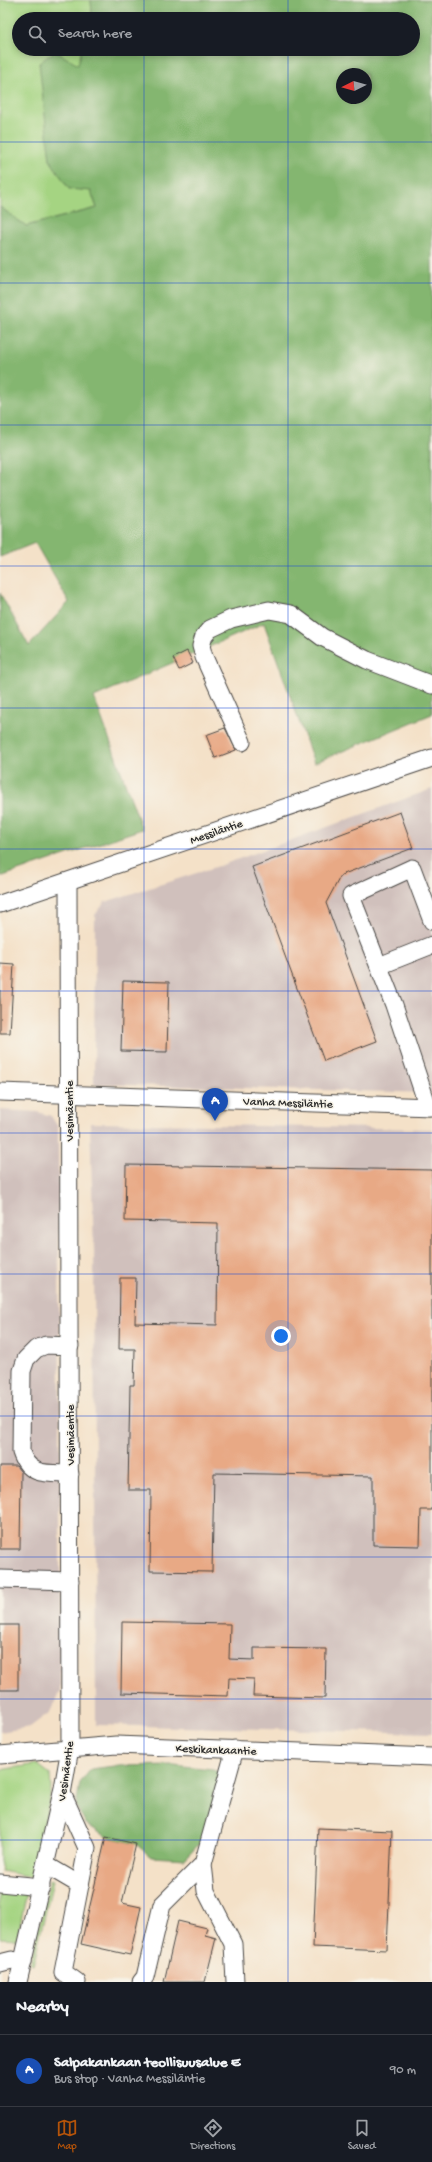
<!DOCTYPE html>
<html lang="en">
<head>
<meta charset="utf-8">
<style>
  :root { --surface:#171b24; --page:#20242c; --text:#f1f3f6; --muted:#9ea1a6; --line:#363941; --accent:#b45309 }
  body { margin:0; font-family:"Gochi Hand",sans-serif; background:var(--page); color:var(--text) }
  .compass { position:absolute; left:336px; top:68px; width:36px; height:36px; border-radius:50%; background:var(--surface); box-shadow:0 2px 6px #0003; rotate:265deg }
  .you { position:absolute; left:281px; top:1336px; width:14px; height:14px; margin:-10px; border:3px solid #fff; border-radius:50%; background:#1a73e8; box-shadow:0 0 0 6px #1a73e833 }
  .badge { display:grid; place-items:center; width:26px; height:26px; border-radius:50%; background:var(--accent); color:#fff; font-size:13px; font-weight:700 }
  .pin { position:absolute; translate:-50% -33px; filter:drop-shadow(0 1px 2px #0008) }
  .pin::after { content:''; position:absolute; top:21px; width:14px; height:12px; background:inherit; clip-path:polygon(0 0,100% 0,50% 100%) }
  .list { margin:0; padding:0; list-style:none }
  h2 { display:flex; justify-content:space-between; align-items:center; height:52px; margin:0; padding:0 16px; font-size:17px }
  h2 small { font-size:13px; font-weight:400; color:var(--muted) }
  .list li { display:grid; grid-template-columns:26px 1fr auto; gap:12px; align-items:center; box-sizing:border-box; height:72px; padding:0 16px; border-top:1px solid var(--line) }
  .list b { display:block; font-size:15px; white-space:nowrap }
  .list p { margin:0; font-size:13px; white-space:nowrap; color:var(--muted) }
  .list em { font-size:13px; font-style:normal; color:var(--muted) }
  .icon { flex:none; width:22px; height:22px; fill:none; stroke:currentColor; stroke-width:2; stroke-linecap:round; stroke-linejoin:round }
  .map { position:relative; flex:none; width:432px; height:1982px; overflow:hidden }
  .search { position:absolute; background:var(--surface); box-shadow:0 2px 6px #0003; left:12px; right:12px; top:12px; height:44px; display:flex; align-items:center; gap:10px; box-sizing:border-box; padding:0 14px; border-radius:22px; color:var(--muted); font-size:15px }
  .sheet { height:124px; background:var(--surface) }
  nav { display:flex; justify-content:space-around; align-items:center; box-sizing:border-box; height:56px; border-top:1px solid var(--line); background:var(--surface); font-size:11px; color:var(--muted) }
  nav a { display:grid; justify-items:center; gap:2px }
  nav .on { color:var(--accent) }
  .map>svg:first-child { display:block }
  .industrial { fill:#d0c0bc }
  .green { fill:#a5d482; stroke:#688056 }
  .forest { fill:#84b670; stroke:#58704e; fill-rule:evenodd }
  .building { fill:#e8a985 }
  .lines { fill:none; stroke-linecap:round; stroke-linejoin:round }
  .minor-casing { stroke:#494643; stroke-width:19 }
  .minor { stroke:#fff; stroke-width:17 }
  .grid { fill:none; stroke:#1d4ed8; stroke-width:1; stroke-opacity:0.55 }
  .labels { text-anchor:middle; stroke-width:3; stroke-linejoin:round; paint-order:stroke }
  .street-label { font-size:12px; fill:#2b2b2b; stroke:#f7f3e8 }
</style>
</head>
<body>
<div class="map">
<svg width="432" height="1982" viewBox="0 0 432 1982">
  <rect width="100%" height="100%" fill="#f7f3e8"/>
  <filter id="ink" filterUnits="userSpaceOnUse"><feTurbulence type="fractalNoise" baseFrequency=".025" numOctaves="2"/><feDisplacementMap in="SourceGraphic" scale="8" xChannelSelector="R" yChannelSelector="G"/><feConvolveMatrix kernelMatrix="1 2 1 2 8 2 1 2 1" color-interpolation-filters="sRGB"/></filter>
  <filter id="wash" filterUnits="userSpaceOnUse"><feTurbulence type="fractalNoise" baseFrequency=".012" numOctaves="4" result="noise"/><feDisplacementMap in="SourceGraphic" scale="16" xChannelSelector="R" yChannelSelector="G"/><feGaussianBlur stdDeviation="0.9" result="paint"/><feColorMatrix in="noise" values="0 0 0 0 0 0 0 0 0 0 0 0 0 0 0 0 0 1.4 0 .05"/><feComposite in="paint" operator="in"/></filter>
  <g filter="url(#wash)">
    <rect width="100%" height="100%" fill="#f4e1c8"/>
    <g class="industrial">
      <path d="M432,789V1093L94,1084L95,915L105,902L222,865Z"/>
      <path d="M0,1110L38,1112L51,1116L58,1127L60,1405V1691L50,1712L30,1727L0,1732Z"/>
      <path d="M90,1123L432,1129V1733L96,1725L94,1253Z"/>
    </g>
    <g class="green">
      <path d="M0,0H91L92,13L91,19H19V49H82L78,65L91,191L97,208L26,226L0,207Z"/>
      <path d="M37,1764L50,1774L51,1790L48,1807L31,1877L2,1871L0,1860V1770Z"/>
      <path d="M50,1880L53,1881L33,1965L30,1964Z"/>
      <path d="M0,1891L27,1892L17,1939L0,1938Z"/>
    </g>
    <g class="forest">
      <path d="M91,0H432V714L314,763L264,623L94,697L142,829L0,877V593L29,646L69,602L35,543L0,557V207L26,226L97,208L91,191L69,189L50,160L39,63L55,51L78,65L82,49H413V19H91L92,13ZM342,74H366V98H342Z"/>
      <path d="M174,1765L213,1769L219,1773L213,1815L200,1843L185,1859L151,1857L136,1844L106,1837L85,1823L76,1806L80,1783L91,1769L114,1766Z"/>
    </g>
    <g id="blocks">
      <g class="building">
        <path d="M187,651L193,663L179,670L173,658Z"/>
        <path d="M225,728L236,750L215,758L206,735Z"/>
        <path d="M400,812L413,848L341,875L326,903L377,1041L324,1061L252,867Z"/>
        <path d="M0,963L14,964L10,1033H0Z"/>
        <path d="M123,981L169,982L167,1052L121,1051Z"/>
        <path d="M126,1165L432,1170V1510H421L420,1546L373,1545V1476L214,1473L212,1572L150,1571L151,1490H128L130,1385H134L135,1349H119L120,1278H136L135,1323L217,1325L218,1223L125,1221Z"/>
        <path d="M0,1466H16L21,1472L20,1549H0Z"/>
        <path d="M122,1622L230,1624L229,1659L254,1660V1648L326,1649L325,1698L253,1696L254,1679L229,1678L228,1696L121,1693Z"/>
        <rect x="0" y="1625" width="18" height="65"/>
        <path d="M318,1828L392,1831L387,1950L313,1947Z"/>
        <path d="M106,1837L136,1844L122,1903L141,1907L130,1955L81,1944Z"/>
        <path d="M178,1921L207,1928L205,1935L216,1938L205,1982H164Z"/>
      </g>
    </g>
  </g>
  <g filter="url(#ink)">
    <use href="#blocks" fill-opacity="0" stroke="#494643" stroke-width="1"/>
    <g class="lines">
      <defs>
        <g id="minor">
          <path d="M242,742L204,657L201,646L204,636L210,629L231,619L269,610L291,614L322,637L367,660L432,685"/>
          <path d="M0,904L432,758"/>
          <path d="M379,966L432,945"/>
          <path d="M0,1092L432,1107"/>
          <path d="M428,1107L394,1005L351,896L412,868L432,921"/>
          <path d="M70,1346L46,1345L36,1349L26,1359L22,1371L21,1452C29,1477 48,1473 70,1474"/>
          <path d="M0,1579L70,1581"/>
          <path d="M235,1749L203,1864L206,1891L233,1944L235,1982"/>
          <path d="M0,1755L116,1745L432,1757"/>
          <path d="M62,1793L87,1848L80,1885"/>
          <path d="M46,1865L80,1885L63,1972L77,1982"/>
          <path d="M0,1883L41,1887"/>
          <path d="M0,1963L12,1960L23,1962"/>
          <path d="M18,1982L63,1788L70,1748L68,883"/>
          <path d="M141,1982L145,1977L162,1905L203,1864"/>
        </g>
      </defs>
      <use href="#minor" class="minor-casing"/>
      <use href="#minor" class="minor"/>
    </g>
  </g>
  <path class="grid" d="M144,0V19M288,0V19M144,49V1982M288,49V1982M0,142H432M0,283H432M0,425H432M0,566H432M0,708H432M0,849H432M0,991H432M0,1133H432M0,1274H432M0,1416H432M0,1557H432M0,1699H432M0,1840H432"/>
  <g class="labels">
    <g class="street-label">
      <text transform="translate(216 831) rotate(-19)" y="4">Messiläntie</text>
      <text transform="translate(288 1102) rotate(2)" y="4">Vanha Messiläntie</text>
      <text transform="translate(69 1111) rotate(-90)" y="4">Vesimäentie</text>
      <text transform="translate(70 1435) rotate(-90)" y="4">Vesimäentie</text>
      <text transform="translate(216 1749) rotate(2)" y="4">Keskikankaantie</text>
      <text transform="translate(65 1771) rotate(-82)" y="4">Vesimäentie</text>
    </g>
  </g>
</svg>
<svg class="compass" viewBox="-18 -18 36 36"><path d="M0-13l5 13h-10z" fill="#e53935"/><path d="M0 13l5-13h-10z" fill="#9ea1a6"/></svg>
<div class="you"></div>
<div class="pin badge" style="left:215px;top:1121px;background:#1a4fb4">A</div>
<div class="search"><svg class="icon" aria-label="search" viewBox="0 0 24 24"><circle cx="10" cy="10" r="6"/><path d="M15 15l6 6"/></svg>Search here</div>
</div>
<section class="sheet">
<h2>Nearby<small></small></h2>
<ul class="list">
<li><span class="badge" style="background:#1a4fb4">A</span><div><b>Salpakankaan teollisuusalue E</b><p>Bus stop · Vanha Messiläntie</p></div><em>90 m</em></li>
</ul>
</section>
<nav>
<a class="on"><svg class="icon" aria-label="map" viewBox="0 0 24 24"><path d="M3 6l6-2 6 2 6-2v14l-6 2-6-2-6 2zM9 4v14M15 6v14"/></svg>Map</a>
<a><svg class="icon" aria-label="directions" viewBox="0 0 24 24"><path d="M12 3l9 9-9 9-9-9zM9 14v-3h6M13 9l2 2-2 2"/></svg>Directions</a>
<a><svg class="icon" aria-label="saved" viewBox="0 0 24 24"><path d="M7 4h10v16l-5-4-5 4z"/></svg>Saved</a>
</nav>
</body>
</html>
